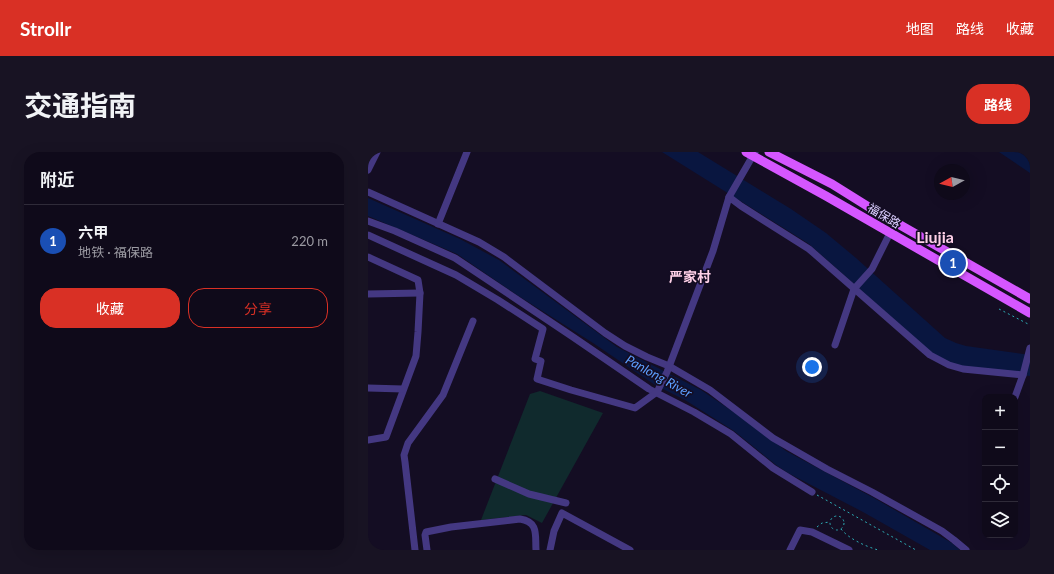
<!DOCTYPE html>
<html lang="zh">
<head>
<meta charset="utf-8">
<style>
  :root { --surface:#0f0a1a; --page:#181323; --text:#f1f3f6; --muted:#9b9aa2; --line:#2f2b39; --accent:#d93025 }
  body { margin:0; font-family:Lato,"Noto Sans SC",sans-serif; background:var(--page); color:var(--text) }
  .controls { position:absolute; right:12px; bottom:12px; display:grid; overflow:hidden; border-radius:8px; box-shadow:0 4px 16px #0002 }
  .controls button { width:36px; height:36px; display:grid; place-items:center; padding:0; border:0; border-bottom:1px solid var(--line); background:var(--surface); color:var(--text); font:20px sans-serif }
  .compass { position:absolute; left:566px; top:12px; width:36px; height:36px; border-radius:50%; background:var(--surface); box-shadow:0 4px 16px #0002; rotate:262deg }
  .you { position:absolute; left:444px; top:215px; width:14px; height:14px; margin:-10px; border:3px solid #fff; border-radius:50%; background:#1a73e8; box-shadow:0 0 0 6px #1a73e833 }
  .badge { display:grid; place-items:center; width:26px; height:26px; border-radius:50%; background:var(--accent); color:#fff; font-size:13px; font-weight:700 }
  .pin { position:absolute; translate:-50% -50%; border:2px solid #fff; box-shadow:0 1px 4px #0006 }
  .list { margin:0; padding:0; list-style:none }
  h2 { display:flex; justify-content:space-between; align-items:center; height:52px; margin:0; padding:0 16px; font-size:17px }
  h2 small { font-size:13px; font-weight:400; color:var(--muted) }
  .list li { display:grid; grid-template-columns:26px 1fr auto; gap:12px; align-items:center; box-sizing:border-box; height:72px; padding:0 16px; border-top:1px solid var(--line) }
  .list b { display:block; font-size:15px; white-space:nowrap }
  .list p { margin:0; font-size:13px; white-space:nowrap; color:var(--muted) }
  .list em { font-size:13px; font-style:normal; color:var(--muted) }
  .actions { display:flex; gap:8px; padding:12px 16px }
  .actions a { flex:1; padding:9px 0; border:1px solid var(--accent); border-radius:16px; text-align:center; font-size:14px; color:var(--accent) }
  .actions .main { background:var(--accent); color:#fff }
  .icon { flex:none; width:22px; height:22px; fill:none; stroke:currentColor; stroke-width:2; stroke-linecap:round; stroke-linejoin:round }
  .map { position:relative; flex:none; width:662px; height:398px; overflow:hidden; border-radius:16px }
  header { display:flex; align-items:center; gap:24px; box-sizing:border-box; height:56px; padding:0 20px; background:var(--accent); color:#fff }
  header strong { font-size:19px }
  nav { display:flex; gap:22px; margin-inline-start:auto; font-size:14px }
  .intro { display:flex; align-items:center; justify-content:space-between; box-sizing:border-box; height:96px; padding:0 24px }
  h1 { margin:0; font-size:28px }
  .button { padding:10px 18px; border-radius:16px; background:var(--accent); color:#fff; font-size:14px; font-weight:700 }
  main { display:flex; gap:24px; padding:0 24px }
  aside { flex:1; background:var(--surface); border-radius:16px; box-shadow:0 4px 16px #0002 }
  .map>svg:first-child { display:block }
  .green { fill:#102a2d }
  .water { fill:#091640 }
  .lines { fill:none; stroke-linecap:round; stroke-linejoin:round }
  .path { stroke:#2dacb5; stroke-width:1; stroke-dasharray:2 3; stroke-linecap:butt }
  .minor { stroke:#443882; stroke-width:7 }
  .major { stroke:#d556ff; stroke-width:9 }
  .labels { text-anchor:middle; stroke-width:3.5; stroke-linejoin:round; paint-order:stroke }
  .street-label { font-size:12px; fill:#dbcfff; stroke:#140d23 }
  .water-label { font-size:13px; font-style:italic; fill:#5d9fff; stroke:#140d23 }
  .quarter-label { font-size:14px; font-weight:bold; fill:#ffd1e8; stroke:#140d23 }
  .district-label { font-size:16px; font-weight:bold; fill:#ffd1e8; stroke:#140d23 }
</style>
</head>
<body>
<header>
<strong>Strollr</strong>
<nav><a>地图</a><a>路线</a><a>收藏</a></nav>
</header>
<div class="intro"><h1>交通指南</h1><a class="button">路线</a></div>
<main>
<aside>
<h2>附近<small></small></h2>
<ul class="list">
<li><span class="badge" style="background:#1a4fb4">1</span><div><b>六甲</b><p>地铁 · 福保路</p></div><em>220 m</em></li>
</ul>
<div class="actions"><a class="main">收藏</a><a>分享</a></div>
</aside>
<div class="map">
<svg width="662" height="398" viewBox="0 0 662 398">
  <rect width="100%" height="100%" fill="#140d23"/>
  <path class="green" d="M172,239L235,261L174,371L158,363L113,368L162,242Z"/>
  <g class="water">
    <path d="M294,0H330L423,57L458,81L488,106L577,186L588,191L598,194L662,203V224L587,213L564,201L441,92Z"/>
    <path d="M631,0H661L662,1V21Z"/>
    <path d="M0,46L92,87L131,108L249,195L333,238L391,277L418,299L506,346L584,391L592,398H562L495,360L420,321L408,313L366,279L317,248L287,233L225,191L149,143L89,102L0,64Z"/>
  </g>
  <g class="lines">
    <g class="path">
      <path d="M631,157L662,173"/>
      <path d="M449,343L548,398"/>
      <circle cx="469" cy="371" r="7"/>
      <path d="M449,375L454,371L462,370"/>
      <path d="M473,377C481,387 497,394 510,398"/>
    </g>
    <g class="minor">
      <path d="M0,18L9,0"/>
      <path d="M0,40L111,90L136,105L237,181L257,194L279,205L301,214L342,238L405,286L459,317L504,340L574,379L586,388L598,398"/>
      <path d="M361,45L373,54L441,97L562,203L581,213L595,217L655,223"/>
      <path d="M0,69L27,79L87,106L205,185L281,237L326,260L363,282L405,316L444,340"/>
      <path d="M70,72L99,0"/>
      <path d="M0,83L88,123L130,148L175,177L167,207L173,209L169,227L203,238L267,256L289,240L299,220L345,99L361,45L387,0"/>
      <path d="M0,105L50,128L52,141L50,180L48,204L18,285L0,288"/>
      <path d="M0,142L52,141"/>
      <path d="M467,193L486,137L504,117L522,81"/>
      <path d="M0,236L35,237"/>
      <path d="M647,245L655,223L662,196"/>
      <path d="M127,327L161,342L198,351"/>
      <path d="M47,398L37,310L36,303L40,291L75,243L105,169"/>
      <path d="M59,398L57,383L58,380L83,375L152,367C171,370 167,383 168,398"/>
      <path d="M182,398L186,379L194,361L262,398"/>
      <path d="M422,398L432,378L444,380L481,398"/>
    </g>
    <g class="major">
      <path d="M378,0L458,44L662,161"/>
      <path d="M401,0L464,32L504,57L662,147"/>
    </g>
  </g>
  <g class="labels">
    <g class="street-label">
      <text transform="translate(516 64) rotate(31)" y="4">福保路</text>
    </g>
    <g class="water-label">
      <text transform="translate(291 224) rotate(29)" y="5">Panlong River</text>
    </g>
    <g class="quarter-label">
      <text x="322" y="130">严家村</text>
    </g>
    <g class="district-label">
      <text x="567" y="91">Liujia</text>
    </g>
  </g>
</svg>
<div class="controls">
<button>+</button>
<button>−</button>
<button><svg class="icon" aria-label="locate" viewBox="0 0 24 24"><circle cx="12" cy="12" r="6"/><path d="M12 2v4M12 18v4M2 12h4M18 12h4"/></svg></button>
<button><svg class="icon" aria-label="layers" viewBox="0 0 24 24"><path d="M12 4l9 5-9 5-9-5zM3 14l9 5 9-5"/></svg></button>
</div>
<svg class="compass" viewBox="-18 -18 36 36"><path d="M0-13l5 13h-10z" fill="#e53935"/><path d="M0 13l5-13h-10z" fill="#9b9aa2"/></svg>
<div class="you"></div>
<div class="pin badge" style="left:585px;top:111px;background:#1a4fb4">1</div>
</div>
</main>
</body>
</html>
